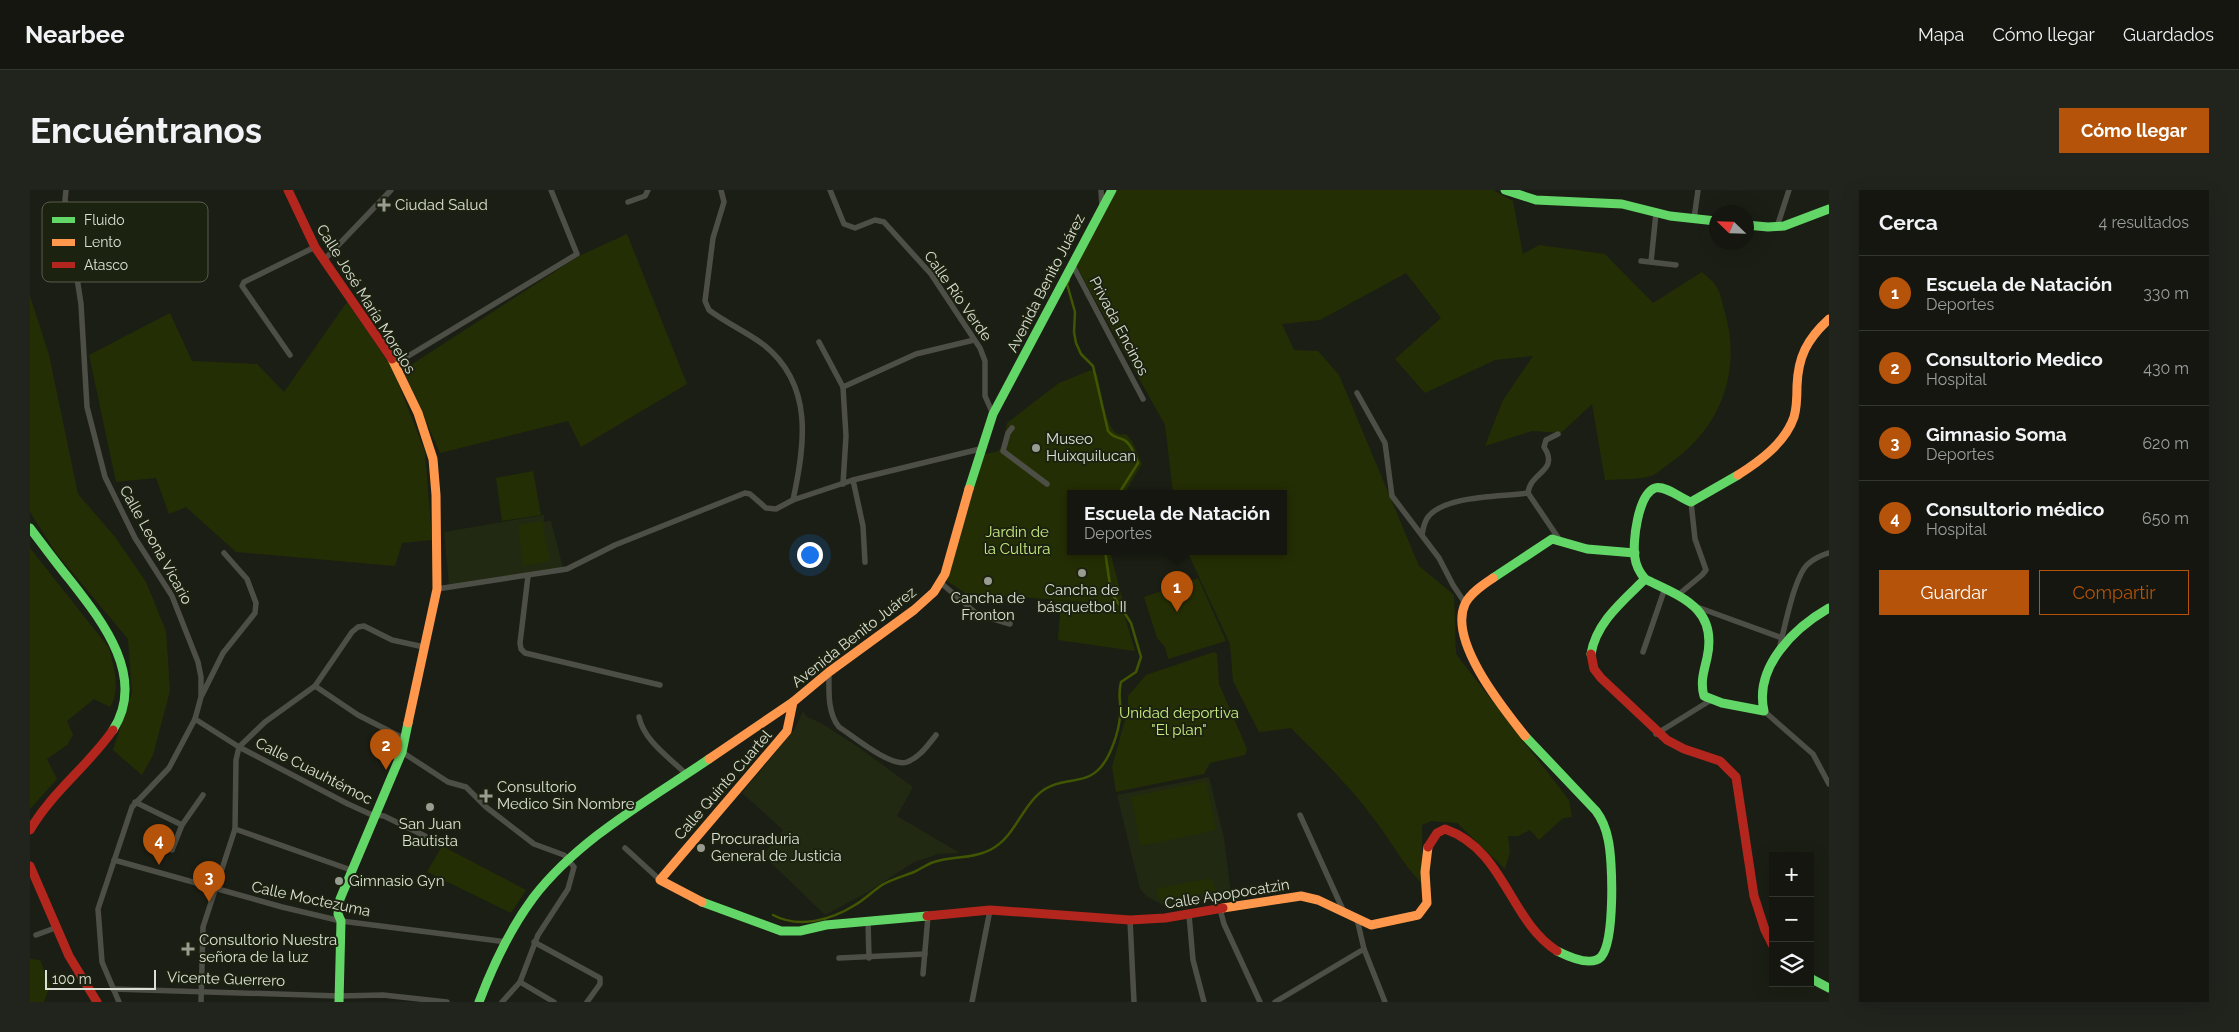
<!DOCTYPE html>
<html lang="es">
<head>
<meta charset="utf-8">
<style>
  :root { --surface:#14160f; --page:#21231d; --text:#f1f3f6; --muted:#9d9f9e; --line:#33352f; --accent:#b45309 }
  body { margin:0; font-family:Raleway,sans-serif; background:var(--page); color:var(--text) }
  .controls { position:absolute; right:15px; bottom:15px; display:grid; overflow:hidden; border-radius:0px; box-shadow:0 5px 20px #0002 }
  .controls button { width:45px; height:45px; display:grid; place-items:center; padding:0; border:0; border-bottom:1px solid var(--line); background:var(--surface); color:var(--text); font:25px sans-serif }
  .compass { position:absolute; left:1679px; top:15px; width:45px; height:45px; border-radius:50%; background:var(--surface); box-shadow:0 5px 20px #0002; rotate:293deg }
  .scale { position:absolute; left:15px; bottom:12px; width:111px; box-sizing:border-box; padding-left:5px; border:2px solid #dce0d4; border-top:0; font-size:14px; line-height:18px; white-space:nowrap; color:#dce0d4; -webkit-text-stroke:4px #1c2210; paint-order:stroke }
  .you { position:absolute; left:779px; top:364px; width:18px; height:18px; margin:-12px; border:4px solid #fff; border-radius:50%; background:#1a73e8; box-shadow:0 0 0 8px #1a73e833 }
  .badge { display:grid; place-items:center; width:32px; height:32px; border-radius:50%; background:var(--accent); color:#fff; font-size:16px; font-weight:700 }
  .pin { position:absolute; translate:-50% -41px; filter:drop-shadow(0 1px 2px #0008) }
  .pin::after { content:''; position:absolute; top:26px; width:18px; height:15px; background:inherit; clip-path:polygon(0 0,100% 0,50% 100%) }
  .popup { position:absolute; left:1037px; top:300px; width:220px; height:65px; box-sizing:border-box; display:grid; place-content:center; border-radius:0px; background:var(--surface); filter:drop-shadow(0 1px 4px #0005); font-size:16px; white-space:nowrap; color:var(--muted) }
  .popup b { font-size:19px; color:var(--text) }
  .popup::after { content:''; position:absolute; left:50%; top:100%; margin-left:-10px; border:10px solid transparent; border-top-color:var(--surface) }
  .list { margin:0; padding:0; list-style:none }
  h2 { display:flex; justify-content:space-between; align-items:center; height:65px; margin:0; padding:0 20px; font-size:21px }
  h2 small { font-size:16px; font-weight:400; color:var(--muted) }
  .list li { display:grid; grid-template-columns:32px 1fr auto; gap:15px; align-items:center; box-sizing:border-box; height:75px; padding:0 20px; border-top:1px solid var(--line) }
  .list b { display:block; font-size:19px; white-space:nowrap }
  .list p { margin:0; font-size:16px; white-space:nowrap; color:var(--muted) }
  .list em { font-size:16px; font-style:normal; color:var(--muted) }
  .actions { display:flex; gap:10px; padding:15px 20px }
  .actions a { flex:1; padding:11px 0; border:1px solid var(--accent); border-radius:0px; text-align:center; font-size:18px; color:var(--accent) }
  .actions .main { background:var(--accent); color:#fff }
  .icon { flex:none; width:28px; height:28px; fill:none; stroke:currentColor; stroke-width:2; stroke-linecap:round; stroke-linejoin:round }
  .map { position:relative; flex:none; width:1799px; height:812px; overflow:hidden; border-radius:0px }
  header { display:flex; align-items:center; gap:30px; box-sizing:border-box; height:70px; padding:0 25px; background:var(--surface); border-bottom:1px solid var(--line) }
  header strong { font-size:24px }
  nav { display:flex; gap:28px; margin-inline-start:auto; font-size:18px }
  .intro { display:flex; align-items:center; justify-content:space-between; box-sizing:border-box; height:120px; padding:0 30px }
  h1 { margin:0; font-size:35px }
  .button { padding:12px 22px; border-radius:0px; background:var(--accent); color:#fff; font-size:18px; font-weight:700 }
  main { display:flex; gap:30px; padding:0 30px }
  aside { flex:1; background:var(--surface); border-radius:0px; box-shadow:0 5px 20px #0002 }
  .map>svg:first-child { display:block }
  .built { fill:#222912 }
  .green { fill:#242e04 }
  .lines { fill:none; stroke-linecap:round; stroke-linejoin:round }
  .stream { stroke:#415602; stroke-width:2.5 }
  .street { stroke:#4d4f46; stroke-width:5.5 }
  .fast { stroke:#63d668; stroke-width:9 }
  .slow { stroke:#ff974d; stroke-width:9 }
  .jam { stroke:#b3261e; stroke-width:9 }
  .poi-dot { fill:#989c91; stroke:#1c2210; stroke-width:2 }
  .labels { text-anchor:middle; stroke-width:4; stroke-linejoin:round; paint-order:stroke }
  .poi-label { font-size:15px; fill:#dce0d4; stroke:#1c2210; text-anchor:start }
  .street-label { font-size:15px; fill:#dce0d4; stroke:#1c2210 }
  .park-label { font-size:15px; fill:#caed82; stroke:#1c2210 }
  .key { fill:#1c2210; stroke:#565b4b; stroke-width:1 }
  .key-label { font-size:14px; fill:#dce0d4 }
</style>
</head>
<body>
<header>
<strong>Nearbee</strong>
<nav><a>Mapa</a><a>Cómo llegar</a><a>Guardados</a></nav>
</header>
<div class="intro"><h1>Encuéntranos</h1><a class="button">Cómo llegar</a></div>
<main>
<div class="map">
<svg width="1799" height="812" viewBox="0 0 1799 812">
  <rect width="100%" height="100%" fill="#1b1e14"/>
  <g class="built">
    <path d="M514,325V332L521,331L533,378L419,395L414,342Z"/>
    <path d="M773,521L777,527L791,533L828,557L883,597L867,626L930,663L908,664L884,672L838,702L795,725L733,665L753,640L712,603L764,540Z"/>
    <path d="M1179,587L1194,648L1201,704L1133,715L1118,707L1110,699L1087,605Z"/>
  </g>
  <g class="green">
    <path d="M1086,0H1463L1483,11L1493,64L1509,55L1575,64L1623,113L1672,82C1690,97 1689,100 1695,123C1712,181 1690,239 1640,273C1634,277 1627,284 1621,286C1607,290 1589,289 1575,290L1562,214L1531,243L1502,241L1455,256L1473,210L1503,166L1465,170L1395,203L1365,169L1411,128L1376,83L1290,130L1252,134L1264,160L1288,161L1309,185L1389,376L1424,405L1426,464L1539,610L1542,627L1533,628L1509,650L1500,640L1488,646H1478L1480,662L1475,679L1427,633L1401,631L1392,635V694C1373,674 1361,651 1344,629C1320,596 1290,567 1261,538L1229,542L1203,491L1200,454L1157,361H1253V303H1143L1135,235L1043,70Z"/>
    <path d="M597,44L657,194L551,257L538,231L410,263L373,180L549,66Z"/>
    <path d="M0,106L19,165L48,304L85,347L116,392L136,441L140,501L123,565L112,585L83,560L102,503L98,449L26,363L0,322Z"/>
    <path d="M317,112L362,177L395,262L402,350L372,353L365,376L206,362L156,317L139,324L126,288L86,292L59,165L140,123L162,171L227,174L254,202Z"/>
    <path d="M1061,180L1067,184C1071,197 1075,239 1088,244C1090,245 1093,244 1096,244L1102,251L1112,274L1097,299L1099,303H1041V361H1080L1094,415L935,403L917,391L954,264L966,262L972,258L977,233L1029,193Z"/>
    <path d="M503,281L511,325L472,331L466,288Z"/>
    <path d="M512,331L520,371L493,376L488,335Z"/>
    <path d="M0,358L79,458C84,478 91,500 80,517L64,509L37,531L43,545L37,555L17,569L27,589L0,619Z"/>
    <path d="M1168,388L1196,451L1138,469L1135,457L1127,448L1114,407Z"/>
    <path d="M1024,410L1088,416L1095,427L1105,461L1028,450L1030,424Z"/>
    <path d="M1184,462L1187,464L1189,494L1217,559L1215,565L1180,573L1174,584L1086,602L1082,577L1098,519V506L1116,485Z"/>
    <path d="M1176,591L1186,640L1111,656L1101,607Z"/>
    <path d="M412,656L496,700L481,723L397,682Z"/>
    <path d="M1181,688L1186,701L1134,711L1128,708L1126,699Z"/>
    <path d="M0,769L10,770L20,796L14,812H0Z"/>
  </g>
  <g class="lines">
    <g class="stream">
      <path d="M1039,90L1037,94L1045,122L1044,142L1046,153L1051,164L1063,176L1078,241C1083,247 1086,247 1092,249C1101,252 1105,266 1108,273L1091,300L1093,303"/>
      <path d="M743,725C769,739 801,730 825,715C835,709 843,701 852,695C862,689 874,686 884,682C891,679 897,674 904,672C922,666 943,669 960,660C986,647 991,615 1015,599C1033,587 1055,595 1070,578C1081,566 1089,541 1090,526C1092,513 1087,508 1091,492L1106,482L1111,467L1101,433L1081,402L1075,361"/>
    </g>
    <g class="street">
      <path d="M36,0L35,10L51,114L57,217L75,287L105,348L142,406L168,472L171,487V507L165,529L139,578L102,617L68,719L72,772L89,812"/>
      <path d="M691,0L694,12L683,48L675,111L679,120C696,133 717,142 734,155C784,195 775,255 763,310"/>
      <path d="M800,0L814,34L825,38L845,30L854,32L901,84L950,158L955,171V206L963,224"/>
      <path d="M1071,0L1072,17"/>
      <path d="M598,12L615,6L618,0"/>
      <path d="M1664,29L1668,0"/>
      <path d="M1747,37L1759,0"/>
      <path d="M294,70L361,0"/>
      <path d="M1611,71L1646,75"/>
      <path d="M1621,72L1626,23"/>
      <path d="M1042,74L1113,209"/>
      <path d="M789,152L813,197L816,246L813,294"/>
      <path d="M260,165L212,96L214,92L285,57"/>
      <path d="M365,174L547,64L521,0"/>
      <path d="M813,197L886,164L944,150"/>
      <path d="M1327,203L1355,253L1362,306L1409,368L1423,395L1435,413"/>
      <path d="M982,238L978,243L973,261L1017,294"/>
      <path d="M823,290L833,336L835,372"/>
      <path d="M1498,303C1500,282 1530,281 1514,257L1516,250L1528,244"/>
      <path d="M1498,303L1529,349"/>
      <path d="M1392,345C1393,339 1394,332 1398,327C1415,305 1471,307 1498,303"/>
      <path d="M498,386L490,453L491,459L495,463L630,495"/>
      <path d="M911,393L947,424L980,434"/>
      <path d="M407,399L537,379L585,355L715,303L720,304L736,318L746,319L763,310L823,290L950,259"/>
      <path d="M1648,405L1672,385L1676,380L1665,349L1661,312"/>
      <path d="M1667,417L1752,448"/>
      <path d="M1749,460C1754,441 1764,386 1778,374C1784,369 1792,365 1799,363"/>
      <path d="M1613,462L1635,398"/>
      <path d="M799,482C799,499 797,523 809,537C823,546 861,578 877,572C890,567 898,555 906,545"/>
      <path d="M285,496L328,525L375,549"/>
      <path d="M172,505L193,463L225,423L226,413L217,389L194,363"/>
      <path d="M1734,521L1783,564L1799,594"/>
      <path d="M609,527C614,551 640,568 656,584"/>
      <path d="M165,529L209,557L318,614L340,624L354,626L395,646"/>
      <path d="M1626,544L1681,510"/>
      <path d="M372,562L418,592L436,597L456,617L504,654L534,665L544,677L538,699L508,745L490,792L472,812"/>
      <path d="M105,612L152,635"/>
      <path d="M1270,625L1313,720"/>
      <path d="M205,639L321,680"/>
      <path d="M595,658L630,690"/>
      <path d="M142,660L152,635L173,605"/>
      <path d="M84,670L252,717L311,731L477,752"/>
      <path d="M1190,719L1194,734L1230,812"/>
      <path d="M1159,725L1163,770L1174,812"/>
      <path d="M1327,729L1334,759L1355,812"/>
      <path d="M1100,730L1104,812"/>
      <path d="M838,731L839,768"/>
      <path d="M6,745L25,738"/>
      <path d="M504,752L570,788V794L557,812"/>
      <path d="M809,768L895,764"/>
      <path d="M893,784L898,726"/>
      <path d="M490,792L524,812"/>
      <path d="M83,799L309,806L353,805L417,812"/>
      <path d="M171,812L173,737L205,639L206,570L209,557L235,532L285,496L322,442L328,437L334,436L362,450L394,457"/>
      <path d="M942,812L960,720"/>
      <path d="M1245,812L1334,759"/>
    </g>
    <g class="fast">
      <path d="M1475,0L1506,10L1592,14L1640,26L1686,31"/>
      <path d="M1716,35L1738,37L1754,36L1799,19"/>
      <path d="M939,299L963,224L1082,0"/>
      <path d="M0,338C13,355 26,373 40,390C72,431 117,487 83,540"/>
      <path d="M1463,388L1522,349L1557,359L1605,363"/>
      <path d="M1615,389C1652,407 1688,418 1677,468C1674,481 1670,492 1674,506L1692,513L1734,521C1724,477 1764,438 1799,418"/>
      <path d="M1561,464C1566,432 1594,410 1615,389C1610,383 1606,376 1605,368C1602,353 1608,304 1625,298C1636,295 1651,309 1661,312L1708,285"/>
      <path d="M1495,546L1566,621C1572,629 1576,639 1578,649C1583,670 1585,751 1571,767C1561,777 1537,766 1527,761"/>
      <path d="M672,712L751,741H770L796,735L897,726"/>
      <path d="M1780,788L1799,798"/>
      <path d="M309,812L311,731L308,724L310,709L372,562L378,533"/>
      <path d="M449,812C463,775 480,739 503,708C548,649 619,610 679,569"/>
    </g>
    <g class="slow">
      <path d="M362,169L388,223L403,269L406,305L407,399L378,533"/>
      <path d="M1708,285C1730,271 1755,253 1764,227C1767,217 1767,207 1767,196C1768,167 1777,149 1799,129"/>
      <path d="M1463,388C1454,394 1440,403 1435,414C1418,451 1473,518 1495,546"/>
      <path d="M679,569L763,512L799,482L884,420L904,402L915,384L939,299"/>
      <path d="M672,712L630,690L757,541L763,512"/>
      <path d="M1193,718L1271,706L1288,710L1341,735L1388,725L1397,713L1395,682L1398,657"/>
    </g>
    <g class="jam">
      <path d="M258,0L285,57L362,169"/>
      <path d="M1561,464L1564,479L1571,488L1637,550L1654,559L1690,571L1706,587L1724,706L1735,740L1743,756"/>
      <path d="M0,640C22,602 58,576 83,540"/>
      <path d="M1398,657L1407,643L1415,639C1475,660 1479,730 1527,761"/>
      <path d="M0,676L39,766L67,812"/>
      <path d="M897,726L960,720L1100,730L1135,728L1193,718"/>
    </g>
  </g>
  <g class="poi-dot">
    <path d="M351.5 7.5h5v5h5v5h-5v5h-5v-5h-5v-5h5z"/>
    <circle cx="1006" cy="258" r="5"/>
    <circle cx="1052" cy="383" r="5"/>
    <circle cx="958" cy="391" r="5"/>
    <path d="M453.5 598.5h5v5h5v5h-5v5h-5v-5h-5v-5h5z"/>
    <circle cx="400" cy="617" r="5"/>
    <circle cx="671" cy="658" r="5"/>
    <circle cx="309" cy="691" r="5"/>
    <path d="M155.5 751.5h5v5h5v5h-5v5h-5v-5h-5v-5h5z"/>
  </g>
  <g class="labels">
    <g class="poi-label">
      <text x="365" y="20">Ciudad Salud</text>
      <text x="1016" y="254">Museo<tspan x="1016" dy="17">Huixquilucan</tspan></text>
      <text x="1052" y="405" text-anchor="middle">Cancha de<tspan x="1052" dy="17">básquetbol II</tspan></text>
      <text x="958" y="413" text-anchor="middle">Cancha de<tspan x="958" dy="17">Fronton</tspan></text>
      <text x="467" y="602">Consultorio<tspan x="467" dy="17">Medico Sin Nombre</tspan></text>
      <text x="400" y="639" text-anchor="middle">San Juan<tspan x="400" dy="17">Bautista</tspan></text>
      <text x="681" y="654">Procuraduria<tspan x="681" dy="17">General de Justicia</tspan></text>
      <text x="319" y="696">Gimnasio Gyn</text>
      <text x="169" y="755">Consultorio Nuestra<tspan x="169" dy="17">señora de la luz</tspan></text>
    </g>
    <g class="street-label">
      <text transform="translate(1016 93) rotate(-63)" y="5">Avenida Benito Juárez</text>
      <text transform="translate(928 106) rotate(55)" y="5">Calle Río Verde</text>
      <text transform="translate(336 109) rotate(58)" y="5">Calle José María Morelos</text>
      <text transform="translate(1089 136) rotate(62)" y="5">Privada Encinos</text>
      <text transform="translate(126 355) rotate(61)" y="5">Calle Leona Vicario</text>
      <text transform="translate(824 447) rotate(-38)" y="5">Avenida Benito Juárez</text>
      <text transform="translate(284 581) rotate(27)" y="5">Calle Cuauhtémoc</text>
      <text transform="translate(693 595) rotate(-49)" y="5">Calle Quinto Cuartel</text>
      <text transform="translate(1197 704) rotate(-9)" y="5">Calle Apopocatzin</text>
      <text transform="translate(281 709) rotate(12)" y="5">Calle Moctezuma</text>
      <text transform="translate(196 789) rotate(2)" y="5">Vicente Guerrero</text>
    </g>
    <g class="park-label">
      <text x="987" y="347">Jardin de<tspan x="987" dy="17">la Cultura</tspan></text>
      <text x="1149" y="528">Unidad deportiva<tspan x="1149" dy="17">"El plan"</tspan></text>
    </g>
  </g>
  <rect x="12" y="12" width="166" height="80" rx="8" class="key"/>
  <rect x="22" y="27" width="23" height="6" fill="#63d668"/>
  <rect x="22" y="49" width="23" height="7" fill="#ff974d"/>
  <rect x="22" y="72" width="23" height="6" fill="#b3261e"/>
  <g class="key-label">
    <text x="54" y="35">Fluido</text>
    <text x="54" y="57">Lento</text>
    <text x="54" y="80">Atasco</text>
  </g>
</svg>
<div class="controls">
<button>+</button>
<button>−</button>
<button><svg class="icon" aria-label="layers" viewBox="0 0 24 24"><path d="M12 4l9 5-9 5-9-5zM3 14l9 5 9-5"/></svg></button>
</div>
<svg class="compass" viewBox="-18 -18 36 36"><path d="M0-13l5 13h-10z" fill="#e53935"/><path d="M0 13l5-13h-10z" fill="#9d9f9e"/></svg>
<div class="scale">100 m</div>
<div class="you"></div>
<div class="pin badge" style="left:1147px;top:422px">1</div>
<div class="popup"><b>Escuela de Natación</b>Deportes</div>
<div class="pin badge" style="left:356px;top:580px">2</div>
<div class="pin badge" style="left:179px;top:712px">3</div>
<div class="pin badge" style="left:129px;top:675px">4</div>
</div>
<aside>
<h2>Cerca<small>4 resultados</small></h2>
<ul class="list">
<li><span class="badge">1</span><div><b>Escuela de Natación</b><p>Deportes</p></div><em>330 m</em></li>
<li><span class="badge">2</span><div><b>Consultorio Medico</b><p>Hospital</p></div><em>430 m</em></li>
<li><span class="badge">3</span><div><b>Gimnasio Soma</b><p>Deportes</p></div><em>620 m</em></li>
<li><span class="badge">4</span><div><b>Consultorio médico</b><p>Hospital</p></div><em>650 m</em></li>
</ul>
<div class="actions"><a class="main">Guardar</a><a>Compartir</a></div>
</aside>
</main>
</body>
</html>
